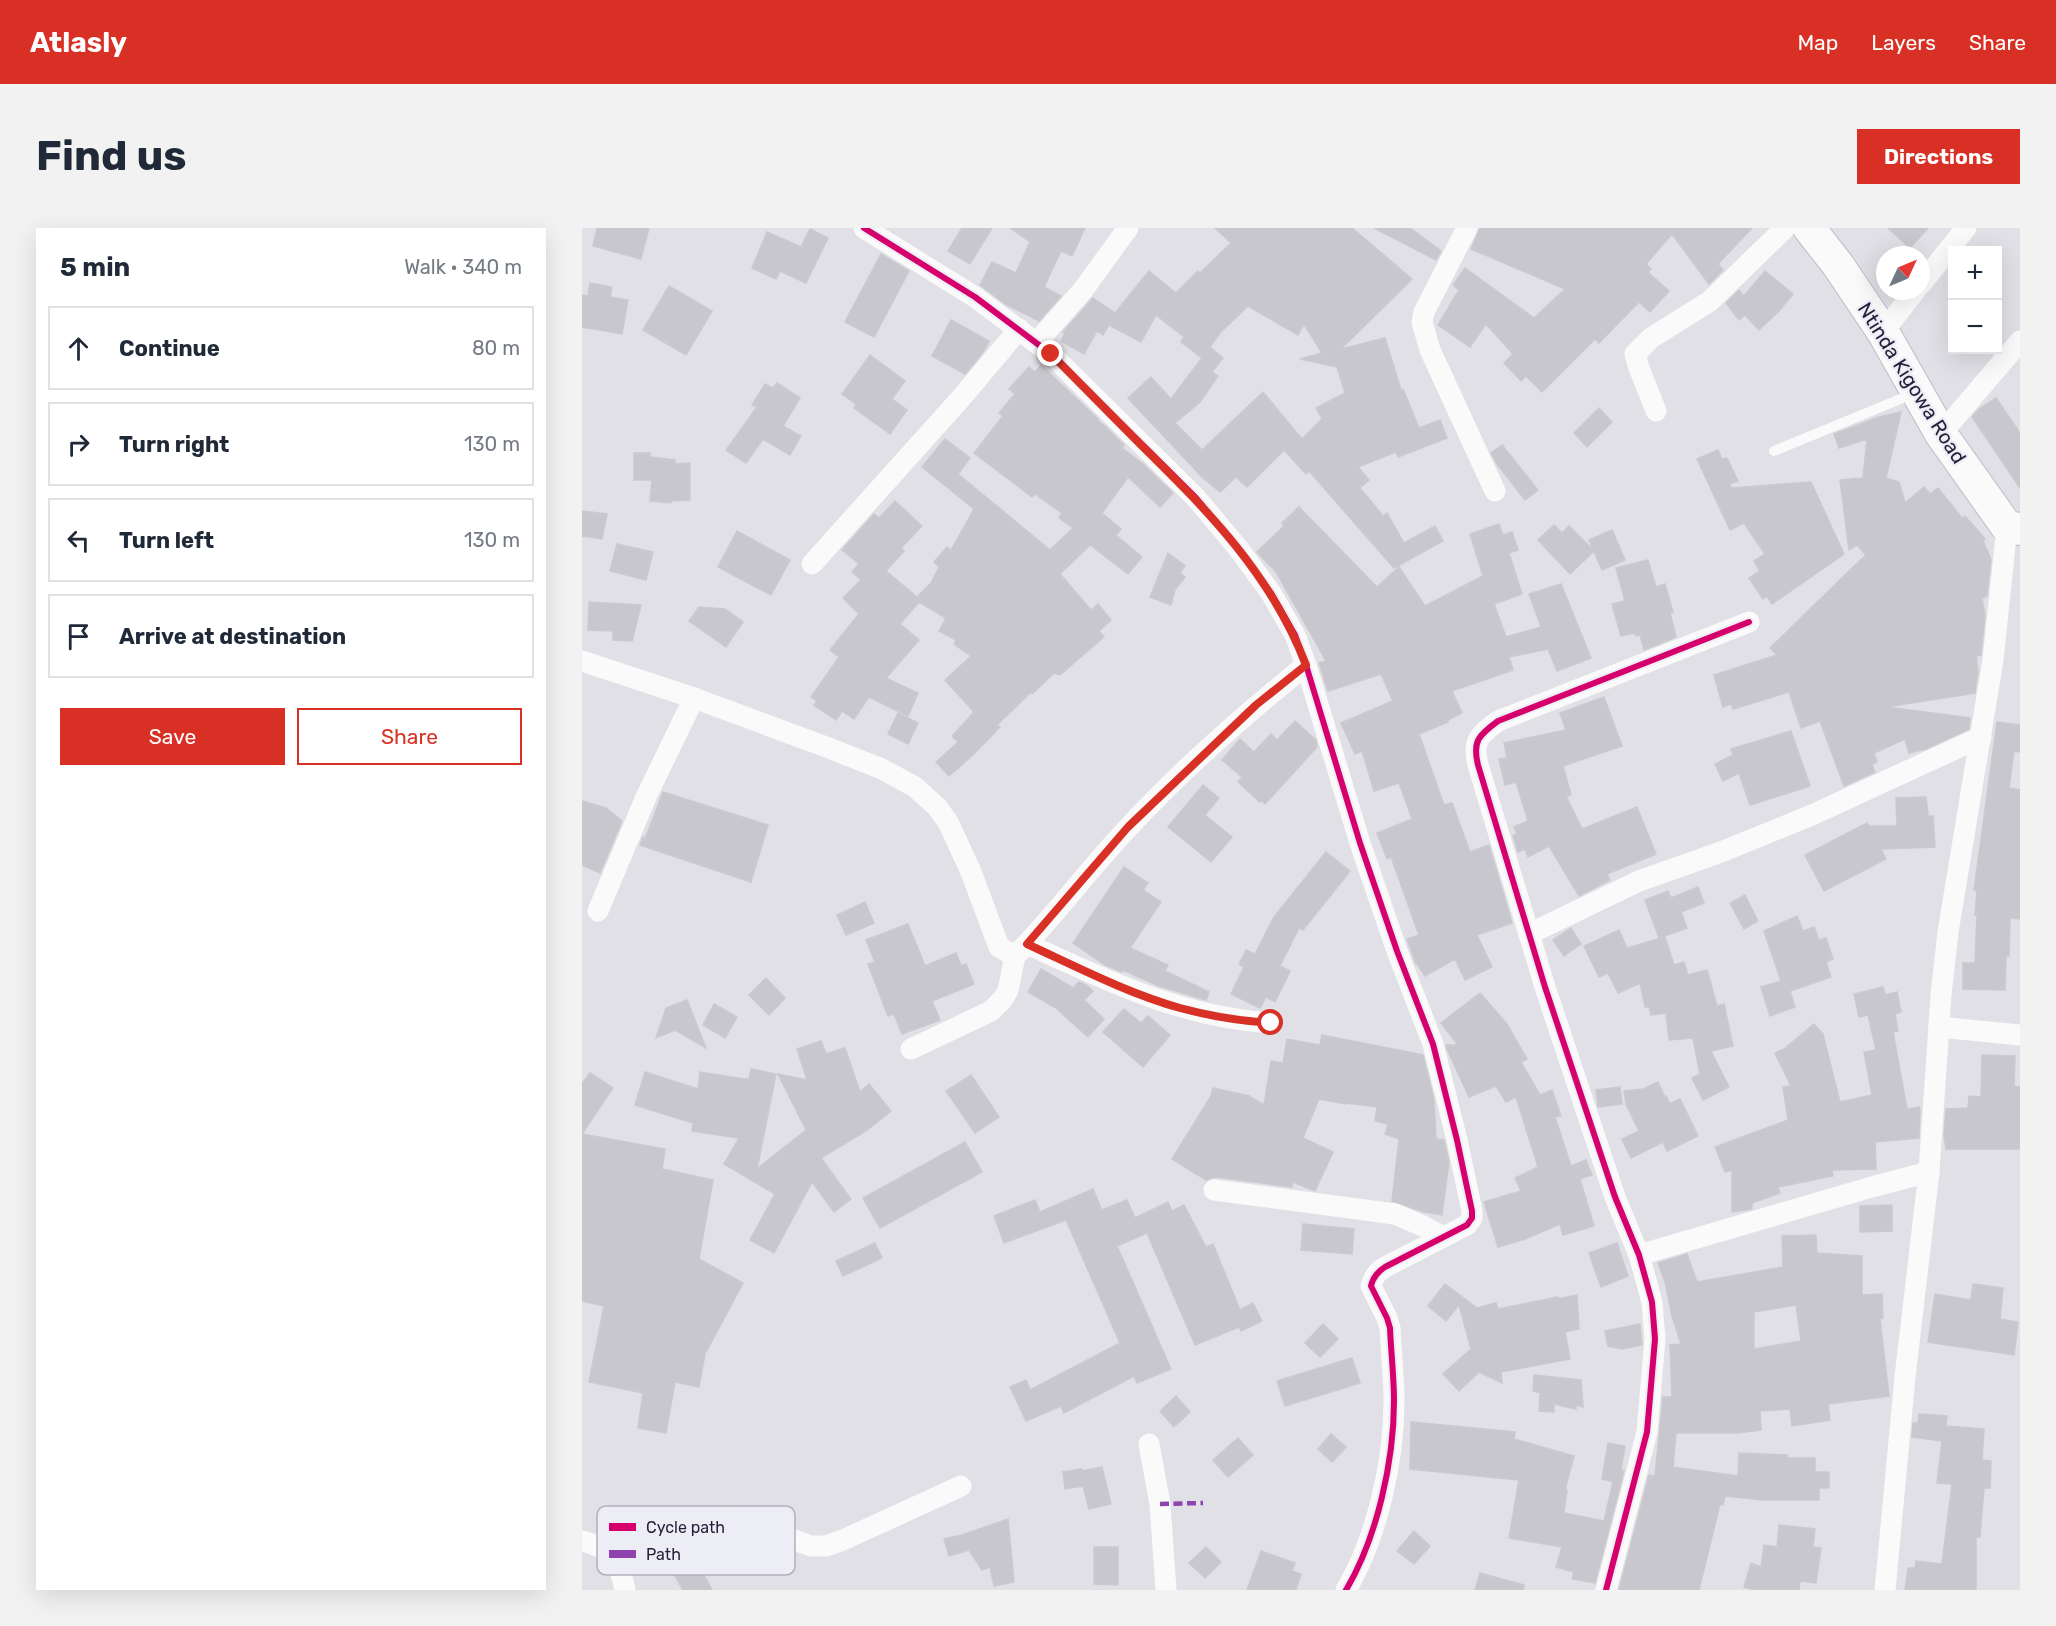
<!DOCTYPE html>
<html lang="en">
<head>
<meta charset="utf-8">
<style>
  :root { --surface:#fff; --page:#f2f2f3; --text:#1f2937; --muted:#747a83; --line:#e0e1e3; --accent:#d93025 }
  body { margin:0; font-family:Rubik,sans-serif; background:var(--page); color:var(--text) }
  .controls { position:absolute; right:18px; top:18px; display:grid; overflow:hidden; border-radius:0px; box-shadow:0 6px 24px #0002 }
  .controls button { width:54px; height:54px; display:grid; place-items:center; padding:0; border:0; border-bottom:2px solid var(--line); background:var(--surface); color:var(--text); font:30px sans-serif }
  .compass { position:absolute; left:1294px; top:18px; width:54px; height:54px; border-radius:50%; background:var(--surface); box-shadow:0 6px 24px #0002; rotate:46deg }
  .stop { position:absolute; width:18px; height:18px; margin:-14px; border:4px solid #d93025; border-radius:50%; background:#fff }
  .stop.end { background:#d93025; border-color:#fff; box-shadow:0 2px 6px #0008 }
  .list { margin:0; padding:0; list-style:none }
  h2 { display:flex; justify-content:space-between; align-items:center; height:78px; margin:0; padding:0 24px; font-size:26px }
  h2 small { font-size:20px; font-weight:400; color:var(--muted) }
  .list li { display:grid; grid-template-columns:39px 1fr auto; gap:18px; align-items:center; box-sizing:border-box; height:84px; margin:0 12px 12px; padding:0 12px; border:2px solid var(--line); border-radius:0px }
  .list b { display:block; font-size:22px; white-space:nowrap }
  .list em { font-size:20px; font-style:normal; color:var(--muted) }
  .actions { display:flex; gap:12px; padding:18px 24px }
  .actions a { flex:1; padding:14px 0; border:2px solid var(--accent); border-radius:0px; text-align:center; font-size:21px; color:var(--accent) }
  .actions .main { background:var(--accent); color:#fff }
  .icon { flex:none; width:33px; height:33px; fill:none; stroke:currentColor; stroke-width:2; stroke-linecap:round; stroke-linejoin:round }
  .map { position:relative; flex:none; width:1438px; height:1362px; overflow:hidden; border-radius:0px }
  header { display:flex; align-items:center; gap:36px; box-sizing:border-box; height:84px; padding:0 30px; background:var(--accent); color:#fff }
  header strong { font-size:28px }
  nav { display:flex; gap:33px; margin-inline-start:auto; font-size:21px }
  .intro { display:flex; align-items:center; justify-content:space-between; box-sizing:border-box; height:144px; padding:0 36px }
  h1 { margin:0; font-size:42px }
  .button { padding:15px 27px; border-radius:0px; background:var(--accent); color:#fff; font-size:21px; font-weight:700 }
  main { display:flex; gap:36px; padding:0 36px }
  aside { flex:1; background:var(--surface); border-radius:0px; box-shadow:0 6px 24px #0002 }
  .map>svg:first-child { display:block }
  .building { fill:#c7c7cd; stroke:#c9c9cf; stroke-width:1.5; fill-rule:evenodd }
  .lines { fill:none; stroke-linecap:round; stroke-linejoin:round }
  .secondary-casing { stroke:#bebcc6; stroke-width:34 }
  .lane { stroke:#fafafb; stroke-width:10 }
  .street { stroke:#fafafb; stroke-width:21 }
  .secondary { stroke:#fafafb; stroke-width:32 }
  .quiet { stroke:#8e44ad; stroke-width:4.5; stroke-dasharray:9 4.5; stroke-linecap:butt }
  .cycleway-casing { stroke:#ededf6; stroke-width:10 }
  .cycleway { stroke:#d6006c; stroke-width:6 }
  .route { stroke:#d93025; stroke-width:8 }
  .labels { text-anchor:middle; stroke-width:4.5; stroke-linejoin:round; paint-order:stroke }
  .street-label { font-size:20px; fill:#251e39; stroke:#ededf6 }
  .key { fill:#ededf6; stroke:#b1afbd; stroke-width:1.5 }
  .key-label { font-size:16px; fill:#251e39 }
</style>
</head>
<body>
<header>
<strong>Atlasly</strong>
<nav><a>Map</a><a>Layers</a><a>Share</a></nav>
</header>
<div class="intro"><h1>Find us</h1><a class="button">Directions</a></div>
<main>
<aside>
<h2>5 min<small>Walk · 340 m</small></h2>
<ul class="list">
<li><svg class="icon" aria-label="ahead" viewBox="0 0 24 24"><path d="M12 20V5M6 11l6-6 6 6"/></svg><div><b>Continue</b></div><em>80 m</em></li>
<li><svg class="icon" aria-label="right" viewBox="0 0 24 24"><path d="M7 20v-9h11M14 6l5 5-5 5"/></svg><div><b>Turn right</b></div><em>130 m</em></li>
<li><svg class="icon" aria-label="left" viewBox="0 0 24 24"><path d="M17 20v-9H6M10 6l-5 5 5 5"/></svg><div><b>Turn left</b></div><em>130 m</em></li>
<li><svg class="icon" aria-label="arrive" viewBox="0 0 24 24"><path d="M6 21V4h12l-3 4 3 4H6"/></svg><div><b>Arrive at destination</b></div></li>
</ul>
<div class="actions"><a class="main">Save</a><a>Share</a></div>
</aside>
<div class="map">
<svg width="1438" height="1362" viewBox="0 0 1438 1362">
  <rect width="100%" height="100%" fill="#e0e0e6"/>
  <g class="building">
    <path d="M15,0H67L59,31L11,18Z"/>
    <path d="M380,0H410L388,36L366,23Z"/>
    <path d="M428,0H503L490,28L479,23L462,59L479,68L457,93L425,77L398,57L410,34L434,45L448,14Z"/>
    <path d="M633,0H770L830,51L759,121L803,110L819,162L821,161L837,200L858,192L865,210L816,229L814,224L776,239L787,252L778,260L801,288L805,285L822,315L853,298L861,313L812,340L727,243L724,246L702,222L665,259L654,249L638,264L620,249L546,170L569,149L589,171L620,130L599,114L602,109L574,87L559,114L527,97L521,107L515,103L502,126L479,113L483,105L481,104L511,70L533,85L567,43L594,65L616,43L618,45L649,15ZM666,78L716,107L722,96L740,125L718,131L755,139L763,165L734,180L740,191L720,211L681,164L620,222L593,195L618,174L636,148L630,144L641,130L628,119L638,105Z"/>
    <path d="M792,0H828L859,23L854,32Z"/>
    <path d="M898,0H1170L1136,36L1141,42L1127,56L1090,6L1064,36L1069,41L1066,44L1087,63L1068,84L1057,74L1017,115L1013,111L960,164L944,148L939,153L922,135L931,126L904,96L888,119L856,97L877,62L871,57L883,40L952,90L983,61L889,21Z"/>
    <path d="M1306,0H1346L1328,20Z"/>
    <path d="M228,1L246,10L224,55L198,43L194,51L170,40L185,4L219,19Z"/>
    <path d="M299,26L327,43L292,109L263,94Z"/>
    <path d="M1183,43L1211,66L1196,84L1177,102L1163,87L1157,92L1144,75L1157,62L1162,68Z"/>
    <path d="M8,55L30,59L28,69L46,72L40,106L0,99V67L6,68Z"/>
    <path d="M87,58L130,83L104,127L61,102Z"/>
    <path d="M369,92L407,113L401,124L383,146L350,128Z"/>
    <path d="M288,127L323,153L310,171L325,182L308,206L272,180L274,176L260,166Z"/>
    <path d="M459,137L516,191L515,192L523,198L542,217L540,220L561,236L591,265L578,279L546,249L520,285L539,301L534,307L560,329L546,346L508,317L478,346L509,382L516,376L529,392L517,403L522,409L478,447L472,445L450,466L449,464L415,497L418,499L391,527L367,548L354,534L376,514L370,508L392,484L363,452L389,428L372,416L374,412L357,403L364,390L337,374L318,396L337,412L304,450L336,465L326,488L287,469L272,491L260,483L254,492L232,477L235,473L229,469L257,429L248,422L277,386L261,370L279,352L270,344L277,336L260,322L292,286L297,290L313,273L340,298L319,320L322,323L304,343L335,369L349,355L357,339L352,334L365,319L369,322L392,281L340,239L363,211L388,230L376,246L468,322L491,300L477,290L480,285L453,266L450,269L392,225L421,188L417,185L433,166L427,161L447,139L453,144Z"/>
    <path d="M195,155L218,170L201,198L219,208L208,227L181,211L164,235L144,222L175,179L170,177L183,156L191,160Z"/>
    <path d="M1414,170L1438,205V260L1390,189L1397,181Z"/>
    <path d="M1017,180L1030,194L1005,219L992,205Z"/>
    <path d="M1319,184L1304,250L1317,254L1323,275L1342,259L1348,266L1356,260L1380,290L1383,288L1403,311L1401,313L1409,331L1405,368L1400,370L1403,388L1399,427L1394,428L1396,443L1393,465L1304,479L1388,490L1387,501L1344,521L1327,525L1323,511L1292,525L1295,534L1290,536L1293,544L1262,558L1238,493L1219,500L1207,464L1151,481L1149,476L1141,479L1132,447L1195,427L1188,420L1269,341L1270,344V340L1284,327L1275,317L1267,322L1258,252L1281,250L1285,211L1257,220L1252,206L1297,189Z"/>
    <path d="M920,217L956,262L943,272L915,236L909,225Z"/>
    <path d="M1136,222L1140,231L1145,230L1156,253L1148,256L1149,260L1229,254L1262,326L1190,376L1185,368L1181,371L1167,350L1178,343L1172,333L1183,326L1162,295L1148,302L1115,231Z"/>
    <path d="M52,225H68V229L93,232V236L108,235V272L89,273V275L68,273L70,252H52Z"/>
    <path d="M717,279L795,359L817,339L843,378L901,348L888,306L917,296L921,307L930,304L936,322L927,325L940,366L912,376L924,409L959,399L947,366L979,356L1009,430L975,443L966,421L927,429L931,442L870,463L880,485L866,492V494L837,506L862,577L870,575L888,624L907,617L930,695L895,707L910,739L883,752L873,731L843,748L835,736H834L825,711L837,707L809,629L805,631L795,605L830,591L817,555L792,563L780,523L773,526L759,495L811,473L799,446L746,463L737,435L744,433L694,344L675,324L702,298L700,295Z"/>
    <path d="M0,283L25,286L20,311L0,308Z"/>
    <path d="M972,297L980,305L987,298L1012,323L988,346L956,312Z"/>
    <path d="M1030,302L1043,332L1020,342L1007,312Z"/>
    <path d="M155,303L208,332L189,367L136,339Z"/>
    <path d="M35,316L71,324L64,352L28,343Z"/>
    <path d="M586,325L603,338L598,345L603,349L593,362L589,377L568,369Z"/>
    <path d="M1066,332L1074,359L1083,356L1091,384L1088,385L1094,409L1062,422L1058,407L1054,408L1053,405L1039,408L1030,376L1043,373L1034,340Z"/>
    <path d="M7,374L59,377L50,413L31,412V403L6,402Z"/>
    <path d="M117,379L143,381L161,394L144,419L107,393Z"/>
    <path d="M1022,469L1040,518L981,538L989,567L984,568L1000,601L1055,579L1074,626L1025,646L1028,652L997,668L967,618L946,629L943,621L936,624L931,608L935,606L932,599L946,593L934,554L923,557L917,531L925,530L922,515L984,502L978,485Z"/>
    <path d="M316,485L336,495L326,516L306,506Z"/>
    <path d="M713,493L734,512L735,519L683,576L680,573L678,574L656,554L660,549L640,532L658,511L672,524L689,506L695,512Z"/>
    <path d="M1415,494L1438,497V524L1432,523L1427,560L1438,562V691L1428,690L1427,728H1424L1423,762L1381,761V735H1393L1395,687H1393L1395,663L1392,662Z"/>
    <path d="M1209,503L1228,558L1168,577L1157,545L1141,553L1133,536L1151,527L1149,521Z"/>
    <path d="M621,557L637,570L623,587L650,609L629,634L586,599Z"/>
    <path d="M81,564L186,597L169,654L58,617L61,609L63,611Z"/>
    <path d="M1344,569L1346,588H1351L1353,619L1299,621L1304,631L1242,663L1223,627L1285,595L1287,598H1315L1314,570Z"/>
    <path d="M0,573L24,580L40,593L18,645L0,637Z"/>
    <path d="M744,624L768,643L721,702L717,700L698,738L708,743L693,774L684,769L678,780L649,766L662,739L657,736L664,722L673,726L692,689Z"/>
    <path d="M542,639L566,655L561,662L579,674L548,720L586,737L583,743L627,764L624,772L577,758L541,742L540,744L538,743L523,737L491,715Z"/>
    <path d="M1116,659L1122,675L1099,684L1105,700L1077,710L1063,672L1086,663L1089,670Z"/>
    <path d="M1163,667L1176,693L1162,701L1148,675Z"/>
    <path d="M283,674L292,695L264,707L255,687Z"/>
    <path d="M1215,688L1221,703L1232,699L1237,712L1244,710L1251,731L1244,734L1249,749L1208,763L1213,779L1188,788L1179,759L1199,753L1182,703Z"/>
    <path d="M326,696L343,738L374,725L379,738L384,736L392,756L350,773L358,792L320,806L312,786L306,788L286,736L293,734L284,712Z"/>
    <path d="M989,700L999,716L982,728L971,712Z"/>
    <path d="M1037,702L1045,720L1083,709L1092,737L1102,734L1106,747L1125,742L1135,778L1142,776L1151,818L1129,823L1147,859L1121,872L1110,850L1118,846L1111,810L1087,812L1084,785L1069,787L1067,779H1063L1058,755L1036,765L1026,745L1017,749L1002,718Z"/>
    <path d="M459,741L491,760L497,754L504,757L511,763L502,772L522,791L506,809L474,780L446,764Z"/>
    <path d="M184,750L203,770L187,787L167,767Z"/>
    <path d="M1301,759L1303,767L1315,764L1319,784L1313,786L1316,803L1311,804L1325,881L1337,879L1338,881L1337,910L1293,914L1294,941L1250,942L1251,948L1196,959L1198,965L1170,975V981L1150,984V942L1143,944L1133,919L1206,892L1201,859L1209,858L1193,825L1202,821L1232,796L1241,806L1258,874L1290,867L1282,824L1294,822L1286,787L1277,789L1272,766Z"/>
    <path d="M898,765L925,796L945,831L939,834L958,867L970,862L979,888L973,889L989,938L1004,932L1010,947L998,951L1012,998L981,1007L978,996L943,1011L916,1019L902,974L939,963L933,950L956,939L934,869L924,874L914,858L887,869L865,821L864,817H876L859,795Z"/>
    <path d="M105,772L124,820L93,802L74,810L84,780Z"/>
    <path d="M132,776L155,789L143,810L121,797Z"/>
    <path d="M542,781L559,795L566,788L588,807L561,839L521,804Z"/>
    <path d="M740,807L841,827L852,872L854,911L862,912L867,934L860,987L842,984L810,973L817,911L803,906L806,896L793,893L795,879L764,875V876L737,871L721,910L751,924L733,963L711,954L710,959L634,949L624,952L590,931L629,868L631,860L667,868L682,877L689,833L701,835L705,811L738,817Z"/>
    <path d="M239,813L244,826L263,820L278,864L287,856L309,883L284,903L239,930L269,971L252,984L230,954L192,1025L168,1012L193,966L142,936L157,910L110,903L111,895L53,877L63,844L116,861L118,844L162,851H167L169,841L194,846L175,941L224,902L196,846L225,852L215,821Z"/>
    <path d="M1400,827L1433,828L1432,858L1438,859V921H1364L1362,907L1364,881L1386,880L1387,868L1399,869Z"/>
    <path d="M8,845L31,860L0,906V856Z"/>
    <path d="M389,847L417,889L393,905L364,863Z"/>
    <path d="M1076,854L1083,869L1084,868L1088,876L1098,871L1116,908L1085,923L1081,914L1049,930L1040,911L1057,903L1044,876L1042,863L1061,861Z"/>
    <path d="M1038,859L1040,876L1016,879L1014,862Z"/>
    <path d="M0,906L83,921L80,941L131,952L117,1031L161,1055L123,1126L117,1159L93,1154L84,1205L56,1200L61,1165L7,1154L22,1078L0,1073Z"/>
    <path d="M383,914L400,944L298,1000L281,970Z"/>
    <path d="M511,961L520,982L545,972L553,990L586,974L590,983L602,977L624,1019L631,1016L658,1082L671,1075L680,1093L659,1103L657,1099L613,1117L565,1005L535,1018L589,1141L555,1155L552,1148L482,1185L479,1178L444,1193L428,1159L444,1152L448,1162L538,1115L484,992L422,1015L412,988L453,972L458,984Z"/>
    <path d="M1310,977V1003L1278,1004V978Z"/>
    <path d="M721,996L772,1001L770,1026L719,1022Z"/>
    <path d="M1234,1007L1235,1025L1280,1028V1067L1300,1066L1301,1090L1298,1091L1307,1168L1246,1176L1248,1192L1210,1198L1208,1181L1178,1183L1179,1202L1155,1205H1094L1091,1239L1156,1248L1157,1225L1205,1227V1230H1233V1244H1247V1260H1237V1272H1181L1143,1268L1141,1277L1138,1276L1117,1362H1037L1067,1247L1073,1248L1081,1169H1090L1088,1117L1099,1116L1090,1088L1083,1054L1076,1035L1105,1026L1115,1054L1201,1039L1200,1008ZM1214,1077L1219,1113L1172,1121V1084Z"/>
    <path d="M293,1015L300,1030L261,1048L254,1033Z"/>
    <path d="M1035,1015L1046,1048L1019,1059L1007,1025Z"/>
    <path d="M863,1056L895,1080L914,1075L916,1081L976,1069V1071L995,1067L997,1101L983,1104L988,1131L919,1144L920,1155L897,1144L877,1163L861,1146L889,1121L877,1077L864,1093L846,1078Z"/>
    <path d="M1391,1056L1421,1060L1418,1091L1436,1094L1432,1127L1346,1114L1353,1066L1389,1072Z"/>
    <path d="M741,1096L756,1111L738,1129L723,1115Z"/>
    <path d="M1058,1096L1060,1117L1040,1121L1026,1118L1023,1103Z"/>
    <path d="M770,1130L778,1155L703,1178L695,1153Z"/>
    <path d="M952,1147L999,1152L1001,1179L994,1177V1181L972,1176V1184L957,1183L958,1165L951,1163Z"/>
    <path d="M594,1168L608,1184L592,1199L578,1183Z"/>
    <path d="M1337,1186L1365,1188L1364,1198L1402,1201L1400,1232L1409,1233L1408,1260H1402L1398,1309H1394V1362H1323L1326,1340H1333L1334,1333L1360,1336L1370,1256L1355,1255L1360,1213L1330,1209L1331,1195H1336Z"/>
    <path d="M829,1194L933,1204L932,1211L992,1228L983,1262H985L982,1285L1022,1293L1031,1254L1020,1251L1026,1215L1043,1218L1039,1242L1042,1243L1013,1355L990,1351L992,1344L974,1339L980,1319L927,1310L937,1252L828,1241Z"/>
    <path d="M749,1206L764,1219L750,1234L736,1221Z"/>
    <path d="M656,1210L671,1227L646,1249L631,1232Z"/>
    <path d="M520,1239L529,1276L507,1281L501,1258L483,1261L481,1244L500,1241V1243Z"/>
    <path d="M426,1291L432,1354L412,1358L408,1339L400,1342L387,1322L367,1328L362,1311L380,1307Z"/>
    <path d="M1197,1297L1233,1301L1231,1319L1239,1320L1234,1355L1218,1353L1217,1362H1173L1162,1359L1169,1335L1179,1339L1182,1317L1195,1319Z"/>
    <path d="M832,1303L848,1318L832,1336L815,1323Z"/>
    <path d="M512,1319H536V1357L512,1356Z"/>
    <path d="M624,1319L639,1334L623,1350L607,1335Z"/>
    <path d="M679,1323L713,1335L710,1343L719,1346L714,1362H665Z"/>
    <path d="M114,1332L130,1362H101L91,1344Z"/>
    <path d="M898,1345L942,1357L941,1362H893Z"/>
  </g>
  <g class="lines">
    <defs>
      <path id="secondary" d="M1227,0L1256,37L1301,104L1359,206L1425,299L1438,301"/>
    </defs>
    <use href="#secondary" class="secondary-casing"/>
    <path class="lane" d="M1192,223L1333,165"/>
    <g class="street">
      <path d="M282,0L393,69L469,126L614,270L656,320L689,365L713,407L724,437L778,615L815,723L851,816L875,912L890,983V990L885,997L803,1039C795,1044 791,1049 789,1058L805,1090L808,1100C809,1124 812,1149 812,1173C812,1233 795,1310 764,1362"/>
      <path d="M885,0L842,84L840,94L848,122L913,263"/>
      <path d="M1339,56L1384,0"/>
      <path d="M1301,104L1333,63"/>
      <path d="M455,114L501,62L546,0"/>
      <path d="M1074,183L1057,140L1053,126L1069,110L1128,73L1203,0"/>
      <path d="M1359,206L1438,113"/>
      <path d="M230,336L380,169L437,101"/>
      <path d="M0,433L112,470L247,520L300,541L333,559L355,579L366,594L389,644L417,719L433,728L426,762L421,771L409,783L329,821"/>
      <path d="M16,683L64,569L112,470"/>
      <path d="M947,706L1057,653L1139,624L1230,587L1399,509"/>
      <path d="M445,716C526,753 598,789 689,795"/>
      <path d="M433,728C473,688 506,642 545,601C599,542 661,488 724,437"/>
      <path d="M1357,799L1438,807"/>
      <path d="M632,962L813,986L841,998L861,1009"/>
      <path d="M1057,1027L1293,958L1347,944"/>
      <path d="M567,1216L578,1276L584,1362"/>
      <path d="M0,1313C31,1321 37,1332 43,1362"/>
      <path d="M35,1332L85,1306L122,1290L147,1288L229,1318H244L261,1312L379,1258"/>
      <path d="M1024,1362L1065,1204L1073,1111L1070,1074L1057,1027L1033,969L963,759L896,537C890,513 897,507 916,493L1167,394"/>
      <path d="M1303,1362L1323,1149L1347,944L1359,767L1366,704L1411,432L1425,299"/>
    </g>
    <use href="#secondary" class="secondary"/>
    <path class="quiet" d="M578,1276L621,1275"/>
    <defs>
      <g id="cycleway">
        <path d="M282,0L393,69L469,126L614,270L656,320L689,365L713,407L724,437L778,615L815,723L851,816L875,912L890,983V990L885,997L803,1039C795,1044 791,1049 789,1058L805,1090L808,1100C809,1124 812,1149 812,1173C812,1233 795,1310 764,1362"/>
        <path d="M1024,1362L1065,1204L1073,1111L1070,1074L1057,1027L1033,969L963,759L896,537C890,513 897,507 916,493L1167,394"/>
      </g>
    </defs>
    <use href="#cycleway" class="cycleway-casing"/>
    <use href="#cycleway" class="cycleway"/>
  </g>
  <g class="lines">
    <path class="route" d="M469,126C499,156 529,187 559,217C627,284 689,346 724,437L674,477L546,599L445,716C495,739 545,765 598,780C628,788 659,793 689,795"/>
  </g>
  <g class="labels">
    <g class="street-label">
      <text transform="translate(1330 155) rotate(58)" y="7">Ntinda Kigowa Road</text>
    </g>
  </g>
  <rect x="15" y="1278" width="198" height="69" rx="9" class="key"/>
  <rect x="27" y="1295" width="27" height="8" fill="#d6006c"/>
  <rect x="27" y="1322" width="27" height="8" fill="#8e44ad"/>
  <g class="key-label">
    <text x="64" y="1305">Cycle path</text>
    <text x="64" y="1332">Path</text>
  </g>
</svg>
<div class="controls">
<button>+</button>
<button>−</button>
</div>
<svg class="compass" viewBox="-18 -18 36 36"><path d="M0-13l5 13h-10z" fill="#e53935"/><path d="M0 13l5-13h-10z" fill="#747a83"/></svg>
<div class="stop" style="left:689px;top:795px"></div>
<div class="stop end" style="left:469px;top:126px"></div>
</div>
</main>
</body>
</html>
